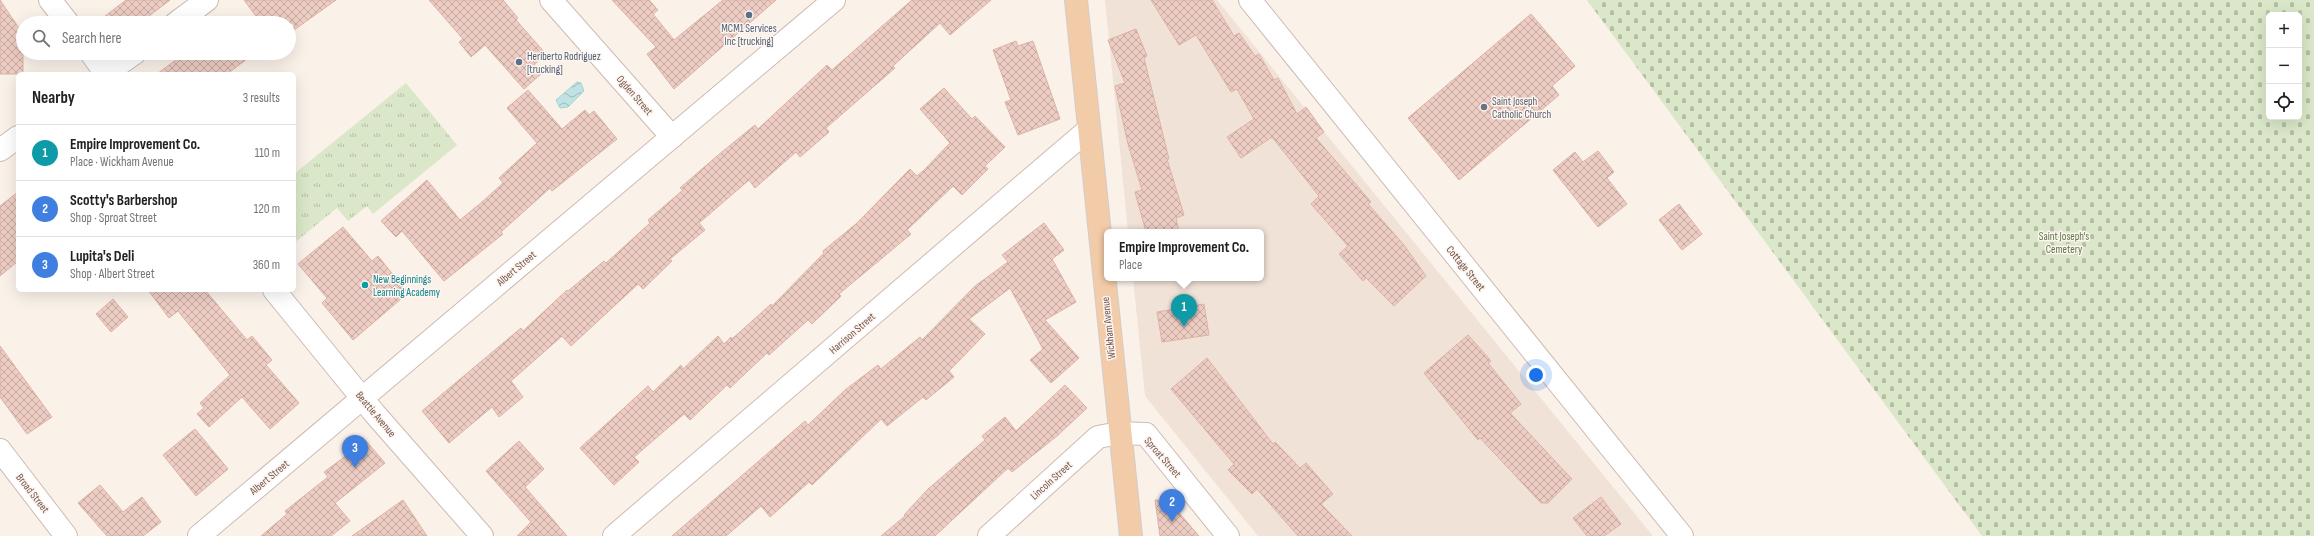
<!DOCTYPE html>
<html lang="en">
<head>
<meta charset="utf-8">
<style>
  :root { --surface:#fff; --page:#f2f2f2; --text:#202124; --muted:#757577; --line:#e0e0e0; --accent:#d8625a }
  body { margin:0; font-family:"Sofia Sans Condensed",sans-serif; background:var(--page); color:var(--text) }
  .controls { position:absolute; right:12px; top:12px; display:grid; overflow:hidden; border-radius:6px; box-shadow:0 4px 16px #0002 }
  .controls button { width:36px; height:36px; display:grid; place-items:center; padding:0; border:0; border-bottom:1px solid var(--line); background:var(--surface); color:var(--text); font:20px sans-serif }
  .you { position:absolute; left:1536px; top:375px; width:14px; height:14px; margin:-10px; border:3px solid #fff; border-radius:50%; background:#1a73e8; box-shadow:0 0 0 6px #1a73e833 }
  .badge { display:grid; place-items:center; width:26px; height:26px; border-radius:50%; background:var(--accent); color:#fff; font-size:13px; font-weight:700 }
  .pin { position:absolute; translate:-50% -33px; filter:drop-shadow(0 1px 2px #0008) }
  .pin::after { content:''; position:absolute; top:21px; width:14px; height:12px; background:inherit; clip-path:polygon(0 0,100% 0,50% 100%) }
  .popup { position:absolute; left:1104px; top:229px; width:160px; height:52px; box-sizing:border-box; display:grid; place-content:center; border-radius:6px; background:var(--surface); filter:drop-shadow(0 1px 3px #0005); font-size:13px; white-space:nowrap; color:var(--muted) }
  .popup b { font-size:15px; color:var(--text) }
  .popup::after { content:''; position:absolute; left:50%; top:100%; margin-left:-8px; border:8px solid transparent; border-top-color:var(--surface) }
  .list { margin:0; padding:0; list-style:none }
  h2 { display:flex; justify-content:space-between; align-items:center; height:52px; margin:0; padding:0 16px; font-size:17px }
  h2 small { font-size:13px; font-weight:400; color:var(--muted) }
  .list li { display:grid; grid-template-columns:26px 1fr auto; gap:12px; align-items:center; box-sizing:border-box; height:56px; padding:0 16px; border-top:1px solid var(--line) }
  .list b { display:block; font-size:15px; white-space:nowrap }
  .list p { margin:0; font-size:13px; white-space:nowrap; color:var(--muted) }
  .list em { font-size:13px; font-style:normal; color:var(--muted) }
  .icon { flex:none; width:22px; height:22px; fill:none; stroke:currentColor; stroke-width:2; stroke-linecap:round; stroke-linejoin:round }
  .map { position:relative; flex:none; width:2314px; height:536px; overflow:hidden }
  .search { position:absolute; background:var(--surface); box-shadow:0 4px 16px #0002; left:16px; top:16px; width:280px; height:44px; display:flex; align-items:center; gap:10px; box-sizing:border-box; padding:0 14px; border-radius:22px; color:var(--muted); font-size:15px }
  .panel { position:absolute; background:var(--surface); box-shadow:0 4px 16px #0002; left:16px; top:72px; width:280px; height:220px; border-radius:6px }
  .map>svg:first-child { display:block }
  .residential { fill:#f1e2d8 }
  .cemetery { fill:url(#cemetery-stones); fill-rule:evenodd }
  .park { fill:url(#park-tufts) }
  .water { fill:url(#water-waves); stroke:#a6d3d3 }
  .building { fill:url(#building-cross-hatch); stroke:#deb2a5 }
  .lines { fill:none; stroke-linecap:round; stroke-linejoin:round }
  .minor-casing { stroke:#cebab3; stroke-width:24 }
  .major-casing { stroke:#d5ccca; stroke-width:24 }
  .minor { stroke:#fff; stroke-width:22 }
  .major { stroke:#f2cba8; stroke-width:22 }
  .service-dot { fill:#5c6f8a; stroke:#fdf5ef; stroke-width:1.5 }
  .worship-dot { fill:#6b7280; stroke:#fdf5ef; stroke-width:1.5 }
  .culture-dot { fill:#0f9aa8; stroke:#fdf5ef; stroke-width:1.5 }
  .labels { text-anchor:middle; stroke-width:3; stroke-linejoin:round; paint-order:stroke }
  .service-label { font-size:11px; fill:#4e5e75; stroke:#fdf5ef }
  .street-label { font-size:11px; fill:#72564f; stroke:#fdf5ef }
  .worship-label { font-size:11px; fill:#5b616d; stroke:#fdf5ef; text-anchor:start }
  .park-label { font-size:11px; fill:#5e7748; stroke:#fdf5ef }
  .culture-label { font-size:11px; fill:#0d838f; stroke:#fdf5ef; text-anchor:start }
</style>
</head>
<body>
<div class="map">
<svg width="2314" height="536" viewBox="0 0 2314 536">
  <defs>
    <pattern id="cemetery-stones" width="16" height="16" patternUnits="userSpaceOnUse"><rect width="16" height="16" fill="#dae7c8"/><path d="M2 7V4a2 2 0 0 1 4 0v3zM10 15v-3a2 2 0 0 1 4 0v3z" fill="#b5bea5"/></pattern>
    <pattern id="park-tufts" width="24" height="20" patternUnits="userSpaceOnUse"><rect width="24" height="20" fill="#dae7c8"/><path d="M3 7l-1-3M5 7V3M7 7l1-3M15 17l-1-3M17 17v-4M19 17l1-3" fill="none" stroke="#b5bea5"/></pattern>
    <pattern id="water-waves" width="16" height="10" patternUnits="userSpaceOnUse"><rect width="16" height="10" fill="#bfe2e2"/><path d="M0 5q4-4 8 0t8 0" fill="none" stroke="#a0baba"/></pattern>
    <pattern id="building-cross-hatch" width="8" height="8" patternUnits="userSpaceOnUse"><rect width="8" height="8" fill="#edcdc3"/><path d="M0 0l8 8M0 8l8-8" fill="none" stroke="#c4a9a1"/></pattern>
  </defs>
  <rect width="100%" height="100%" fill="#faf1e9"/>
  <path class="residential" d="M1105,0H1217L1653,536H1258L1145,396L1133,278H1261V232H1128Z"/>
  <path class="cemetery" d="M1587,0H2314V536H1982ZM2269,15H2299V117H2269Z"/>
  <path class="park" d="M406,83L457,145L373,214L367,206L348,221L337,208L294,243V174Z"/>
  <path class="water" d="M577,82L581,83L584,91L568,107L560,108L556,100Z"/>
  <g class="building">
    <path d="M0,0L23,34V74H0Z"/>
    <path d="M126,0H170L140,23H96Z"/>
    <path d="M244,0H336L294,30V23H261Z"/>
    <path d="M429,0H503L518,18L516,20L546,54L534,65L541,74L524,89L485,45L471,57L459,42L463,39Z"/>
    <path d="M612,0H649L658,10L653,14L674,40L723,0H776L674,89L647,54L656,47Z"/>
    <path d="M912,0H991L950,35L940,23L893,66L895,68L826,128L829,132L800,157L796,152L755,188L749,180L699,223L705,230L670,259L672,261L643,289L638,284L571,346L562,336L511,381L523,397L499,417L492,407L449,443L422,411L521,328L523,331L567,290L568,291L604,261L606,263L650,223L648,220L683,190L680,188L717,156L755,125L758,129L827,65L832,70Z"/>
    <path d="M1151,0H1212L1234,36L1239,33L1255,56L1259,54L1274,80L1278,78L1297,114L1306,107L1324,132L1316,138L1371,202L1368,204L1404,245L1426,276L1394,306L1366,278L1363,281L1339,254L1348,246L1311,204L1319,196L1272,137L1241,158L1227,137L1254,119L1237,89L1231,92L1196,35L1179,45Z"/>
    <path d="M1531,14L1575,66L1552,86L1559,95L1459,180L1408,118Z"/>
    <path d="M1136,29L1147,56L1144,58L1169,159H1167L1184,215L1176,218L1179,232H1146L1135,192L1142,190L1128,144L1115,86L1125,83L1108,40Z"/>
    <path d="M1016,41L1018,46L1033,41L1060,119L1018,135L1005,102L1011,100L993,50Z"/>
    <path d="M185,53H255L227,74H157Z"/>
    <path d="M944,88L972,119L975,116L1005,147L985,166L988,169L962,195L953,186L907,230L911,234L839,294L841,296L812,324L808,320L769,355L767,353L730,388L727,385L690,420L684,414L634,457L639,462L614,485L580,448L648,386L653,392L681,365L683,369L718,336L724,344L731,337L732,339L771,304L772,306L824,253L823,251L857,223L910,169L917,176L923,171L950,143L920,109Z"/>
    <path d="M528,90L562,129L585,110L589,115L594,111L617,139L552,191L550,188L501,232L503,234L444,281L402,231L396,237L381,221L427,180L460,220L482,202L503,183L499,178L537,143L507,108Z"/>
    <path d="M1598,151L1614,172L1607,178L1627,204L1598,227L1553,170L1575,152L1583,162Z"/>
    <path d="M18,192V261L0,276V206Z"/>
    <path d="M1679,204L1702,234L1682,250L1659,220Z"/>
    <path d="M1044,223L1064,250L1052,259L1076,302L1045,320L1079,358L1051,383L1030,360L1043,349L1010,288L969,319L985,334L949,371L954,377L926,400L923,397L887,426L881,419L812,485L809,482L770,517L761,506L726,536H672L805,421L808,425L845,390L878,365L881,369L920,337L922,340L975,286L1008,262L1002,255Z"/>
    <path d="M343,227L372,261L378,256L408,293L353,340L322,303L327,298L298,264Z"/>
    <path d="M148,290H205L247,340L252,336L272,360L266,365L299,403L270,429L242,397L209,427L197,414L204,408L200,403L230,375L178,311L169,318Z"/>
    <path d="M113,299L128,317L111,332L96,314Z"/>
    <path d="M1204,304L1209,335L1162,342L1157,312Z"/>
    <path d="M1468,335L1491,361L1488,363L1521,404L1510,413L1572,479L1548,503H1541L1480,438L1478,440L1424,373Z"/>
    <path d="M0,346L52,417L27,434L0,397Z"/>
    <path d="M1207,358L1273,444L1275,442L1300,468L1306,463L1333,494L1321,504L1352,536H1298L1257,489L1252,494L1228,470L1234,464L1171,389Z"/>
    <path d="M1065,385L1087,408L1057,436L1012,472L1008,468L935,536H881L905,516L904,515L927,490L985,440L982,436L1005,417L1016,431Z"/>
    <path d="M195,429L228,469L196,496L163,455Z"/>
    <path d="M366,441L385,463L335,503L350,521L331,536H261L287,514L285,511L328,477L324,472Z"/>
    <path d="M519,441L544,469L525,487L567,536H517L531,522L486,471Z"/>
    <path d="M100,485L123,512L142,497L161,522L143,536H107L78,503Z"/>
    <path d="M1601,497L1621,524L1604,536H1587L1573,518Z"/>
    <path d="M403,500L427,536H352Z"/>
    <path d="M1155,500L1169,501L1199,536H1160Z"/>
  </g>
  <g class="lines">
    <defs>
      <g id="minor">
        <path d="M50,0L68,23"/>
        <path d="M551,0L672,137"/>
        <path d="M1250,0L1682,536"/>
        <path d="M176,23L207,0"/>
        <path d="M91,53L106,74"/>
        <path d="M105,74L135,53"/>
        <path d="M0,150L18,137"/>
        <path d="M274,290L375,414L482,536"/>
        <path d="M0,450L66,536"/>
        <path d="M199,536L834,0"/>
        <path d="M614,536L1089,129"/>
        <path d="M989,536L1098,437L1119,433L1146,434L1228,536"/>
      </g>
      <path id="major" d="M1076,0L1131,536"/>
    </defs>
    <use href="#minor" class="minor-casing"/>
    <use href="#major" class="major-casing"/>
    <use href="#minor" class="minor"/>
    <use href="#major" class="major"/>
  </g>
  <g class="service-dot">
    <circle cx="749" cy="15" r="4"/>
    <circle cx="519" cy="62" r="4"/>
  </g>
  <circle class="worship-dot" cx="1484" cy="107" r="4"/>
  <circle class="culture-dot" cx="365" cy="285" r="4"/>
  <g class="labels">
    <g class="service-label">
      <text x="749" y="32">MCM1 Services<tspan x="749" dy="13">Inc [trucking]</tspan></text>
      <text x="527" y="60" text-anchor="start">Heriberto Rodriguez<tspan x="527" dy="13">[trucking]</tspan></text>
    </g>
    <g class="street-label">
      <text transform="translate(635 95) rotate(49)" y="4">Ogden Street</text>
      <text transform="translate(516 268) rotate(-40)" y="4">Albert Street</text>
      <text transform="translate(1466 268) rotate(51)" y="4">Cottage Street</text>
      <text transform="translate(1108 328) rotate(-96)" y="4">Wickham Avenue</text>
      <text transform="translate(852 333) rotate(-41)" y="4">Harrison Street</text>
      <text transform="translate(376 414) rotate(50)" y="4">Beattie Avenue</text>
      <text transform="translate(1163 457) rotate(49)" y="4">Sproat Street</text>
      <text transform="translate(269 477) rotate(-40)" y="4">Albert Street</text>
      <text transform="translate(1051 480) rotate(-42)" y="4">Lincoln Street</text>
      <text transform="translate(33 493) rotate(52)" y="4">Broad Street</text>
    </g>
    <g class="worship-label">
      <text x="1492" y="105">Saint Joseph<tspan x="1492" dy="13">Catholic Church</tspan></text>
    </g>
    <g class="park-label">
      <text x="2064" y="240">Saint Joseph's<tspan x="2064" dy="13">Cemetery</tspan></text>
    </g>
    <g class="culture-label">
      <text x="373" y="283">New Beginnings<tspan x="373" dy="13">Learning Academy</tspan></text>
    </g>
  </g>
</svg>
<div class="controls">
<button>+</button>
<button>−</button>
<button><svg class="icon" aria-label="locate" viewBox="0 0 24 24"><circle cx="12" cy="12" r="6"/><path d="M12 2v4M12 18v4M2 12h4M18 12h4"/></svg></button>
</div>
<div class="you"></div>
<div class="pin badge" style="left:1184px;top:327px;background:#0f9aa8">1</div>
<div class="popup"><b>Empire Improvement Co.</b>Place</div>
<div class="pin badge" style="left:1172px;top:522px;background:#3f7fe0">2</div>
<div class="pin badge" style="left:355px;top:468px;background:#3f7fe0">3</div>
<div class="search"><svg class="icon" aria-label="search" viewBox="0 0 24 24"><circle cx="10" cy="10" r="6"/><path d="M15 15l6 6"/></svg>Search here</div>
<section class="panel">
<h2>Nearby<small>3 results</small></h2>
<ul class="list">
<li><span class="badge" style="background:#0f9aa8">1</span><div><b>Empire Improvement Co.</b><p>Place · Wickham Avenue</p></div><em>110 m</em></li>
<li><span class="badge" style="background:#3f7fe0">2</span><div><b>Scotty's Barbershop</b><p>Shop · Sproat Street</p></div><em>120 m</em></li>
<li><span class="badge" style="background:#3f7fe0">3</span><div><b>Lupita's Deli</b><p>Shop · Albert Street</p></div><em>360 m</em></li>
</ul>
</section>
</div>
</body>
</html>
